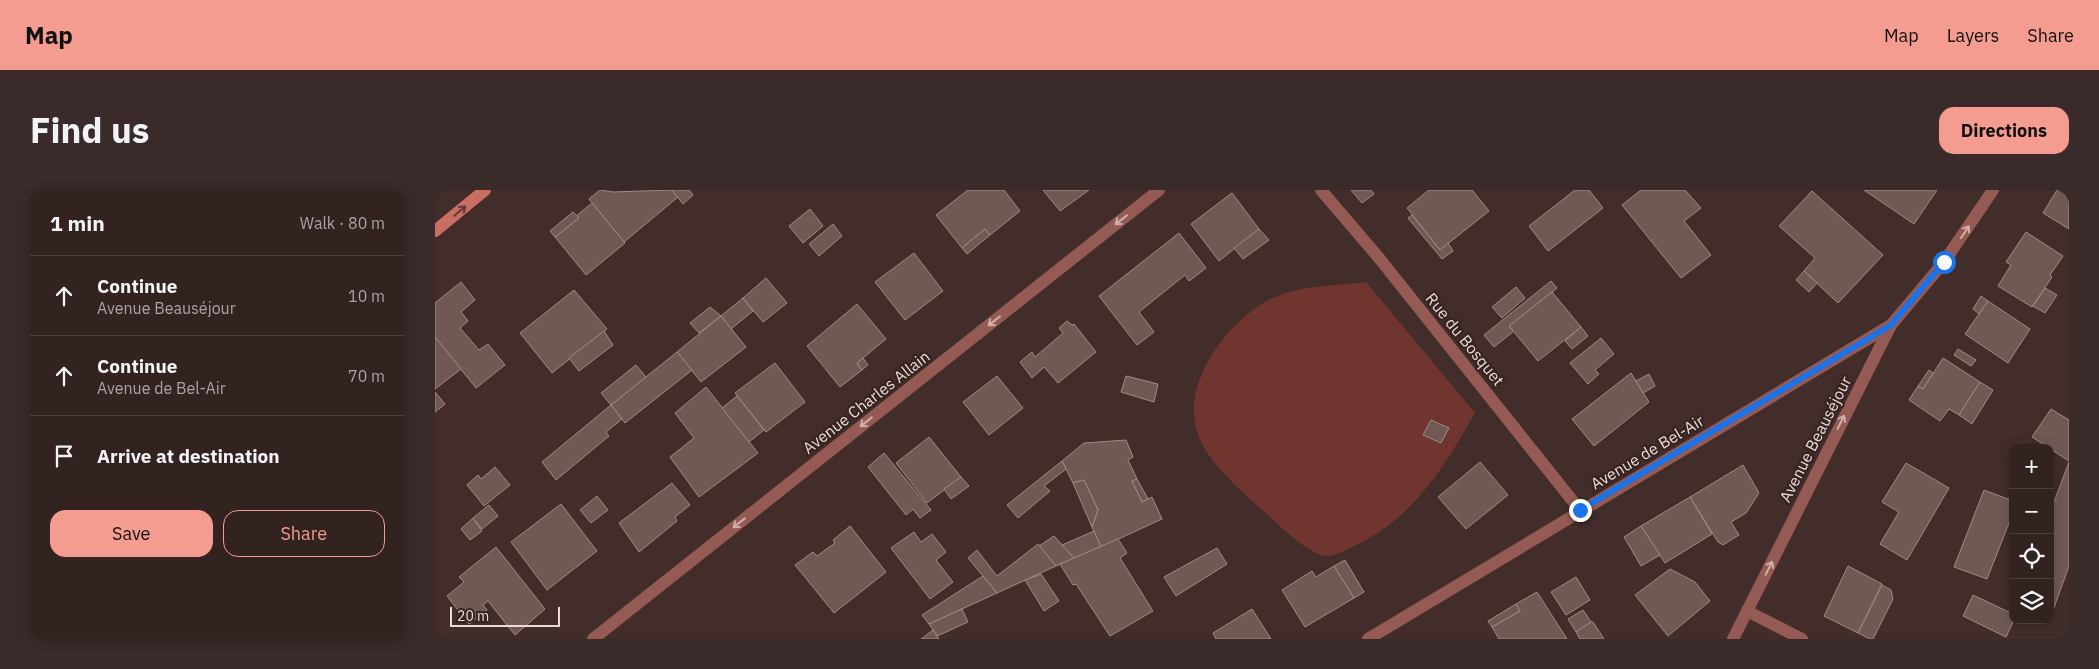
<!DOCTYPE html>
<html lang="en">
<head>
<meta charset="utf-8">
<style>
  :root { --surface:#322220; --page:#3a2a29; --text:#f1f3f6; --muted:#a8a4a5; --line:#4d3f3e; --accent:#f59c91 }
  body { margin:0; font-family:"IBM Plex Sans",sans-serif; background:var(--page); color:var(--text) }
  .controls { position:absolute; right:15px; bottom:15px; display:grid; overflow:hidden; border-radius:10px; box-shadow:0 2px 12px #0003 }
  .controls button { width:45px; height:45px; display:grid; place-items:center; padding:0; border:0; border-bottom:1px solid var(--line); background:var(--surface); color:var(--text); font:25px sans-serif }
  .scale { position:absolute; left:15px; bottom:12px; width:110px; box-sizing:border-box; padding-left:5px; border:2px solid #e9dbd9; border-top:0; font-size:14px; line-height:18px; white-space:nowrap; color:#e9dbd9; -webkit-text-stroke:4px #372321; paint-order:stroke }
  .stop { position:absolute; width:15px; height:15px; margin:-11px; border:4px solid #1a73e8; border-radius:50%; background:#fff }
  .stop.end { background:#1a73e8; border-color:#fff; box-shadow:0 1px 5px #0008 }
  .list { margin:0; padding:0; list-style:none }
  h2 { display:flex; justify-content:space-between; align-items:center; height:65px; margin:0; padding:0 20px; font-size:21px }
  h2 small { font-size:16px; font-weight:400; color:var(--muted) }
  .list li { display:grid; grid-template-columns:32px 1fr auto; gap:15px; align-items:center; box-sizing:border-box; height:80px; padding:0 20px; border-top:1px solid var(--line) }
  .list b { display:block; font-size:19px; white-space:nowrap }
  .list p { margin:0; font-size:16px; white-space:nowrap; color:var(--muted) }
  .list em { font-size:16px; font-style:normal; color:var(--muted) }
  .actions { display:flex; gap:10px; padding:15px 20px }
  .actions a { flex:1; padding:11px 0; border:1px solid var(--accent); border-radius:15px; text-align:center; font-size:18px; color:var(--accent) }
  .actions .main { background:var(--accent); color:#111 }
  .icon { flex:none; width:28px; height:28px; fill:none; stroke:currentColor; stroke-width:2; stroke-linecap:round; stroke-linejoin:round }
  .map { position:relative; flex:none; width:1634px; height:449px; overflow:hidden; border-radius:15px }
  header { display:flex; align-items:center; gap:30px; box-sizing:border-box; height:70px; padding:0 25px; background:var(--accent); color:#111 }
  header strong { font-size:24px }
  nav { display:flex; gap:28px; margin-inline-start:auto; font-size:18px }
  .intro { display:flex; align-items:center; justify-content:space-between; box-sizing:border-box; height:120px; padding:0 30px }
  h1 { margin:0; font-size:35px }
  .button { padding:12px 22px; border-radius:15px; background:var(--accent); color:#111; font-size:18px; font-weight:700 }
  main { display:flex; gap:30px; padding:0 30px }
  aside { flex:1; background:var(--surface); border-radius:15px; box-shadow:0 2px 12px #0003 }
  .map>svg:first-child { display:block }
  .green { fill:#70352e }
  .building { fill:#705955; stroke:#a28985 }
  .lines { fill:none; stroke-linecap:round; stroke-linejoin:round }
  .street { stroke:#955a53; stroke-width:12 }
  .secondary { stroke:#ca6d63; stroke-width:12 }
  .oneway { stroke:#633935 }
  .oneway2 { stroke:#ccaeaa }
  .route { stroke:#1a73e8; stroke-width:6 }
  .labels { text-anchor:middle; stroke-width:4.5; stroke-linejoin:round; paint-order:stroke }
  .street-label { font-size:16px; fill:#e9dbd9; stroke:#372321 }
</style>
</head>
<body>
<header>
<strong>Map</strong>
<nav><a>Map</a><a>Layers</a><a>Share</a></nav>
</header>
<div class="intro"><h1>Find us</h1><a class="button">Directions</a></div>
<main>
<aside>
<h2>1 min<small>Walk · 80 m</small></h2>
<ul class="list">
<li><svg class="icon" aria-label="ahead" viewBox="0 0 24 24"><path d="M12 20V5M6 11l6-6 6 6"/></svg><div><b>Continue</b><p>Avenue Beauséjour</p></div><em>10 m</em></li>
<li><svg class="icon" aria-label="ahead" viewBox="0 0 24 24"><path d="M12 20V5M6 11l6-6 6 6"/></svg><div><b>Continue</b><p>Avenue de Bel-Air</p></div><em>70 m</em></li>
<li><svg class="icon" aria-label="arrive" viewBox="0 0 24 24"><path d="M6 21V4h12l-3 4 3 4H6"/></svg><div><b>Arrive at destination</b></div></li>
</ul>
<div class="actions"><a class="main">Save</a><a>Share</a></div>
</aside>
<div class="map">
<svg width="1634" height="449" viewBox="0 0 1634 449">
  <rect width="100%" height="100%" fill="#422d2a"/>
  <path class="green" d="M931,92L1040,223C1008,279 978,329 917,357C910,360 900,366 892,366C876,366 846,337 834,326C809,303 777,278 764,247C742,193 797,123 845,105C867,96 907,95 931,92Z"/>
  <g class="building">
    <path d="M165,0L178,2L237,0L243,7L189,52L154,9Z"/>
    <path d="M237,0H254L258,5L248,14Z"/>
    <path d="M533,0H569L585,21L555,45L550,39L527,58L501,25Z"/>
    <path d="M608,0H654L625,21Z"/>
    <path d="M916,0H936L939,4L927,13Z"/>
    <path d="M994,0H1037L1054,21L1005,60L972,18Z"/>
    <path d="M1140,0H1154L1168,18L1113,61L1094,36Z"/>
    <path d="M1206,0H1250L1266,18L1249,31L1276,65L1246,88L1187,15Z"/>
    <path d="M1429,0H1502L1479,34Z"/>
    <path d="M1622,0H1634V39L1608,23Z"/>
    <path d="M1377,1L1448,65L1403,113L1369,81L1380,68L1344,36Z"/>
    <path d="M797,3L824,39L784,71L756,34Z"/>
    <path d="M157,13L190,53L151,85L120,47L144,28L141,26Z"/>
    <path d="M375,19L388,36L368,53L354,36Z"/>
    <path d="M138,22L144,28L120,47L115,41Z"/>
    <path d="M977,25L1005,60L1013,53L1018,61L1007,69L973,28Z"/>
    <path d="M398,34L407,46L384,66L374,54Z"/>
    <path d="M550,39L555,45L532,64L527,58Z"/>
    <path d="M824,39L834,50L808,69L799,58Z"/>
    <path d="M1591,42L1628,66L1615,85L1617,87L1597,117L1563,96L1576,75L1571,72Z"/>
    <path d="M744,43L771,78L754,91L750,85L704,122L719,142L702,155L664,106Z"/>
    <path d="M479,63L508,101L470,130L440,92Z"/>
    <path d="M1369,81L1382,93L1374,102L1361,90Z"/>
    <path d="M331,88L352,113L328,132L308,108Z"/>
    <path d="M1116,91L1122,98L1074,136L1079,141L1059,157L1049,145Z"/>
    <path d="M26,92L40,110L26,122L33,131L25,138L44,160L53,154L70,175L41,198L0,147V113Z"/>
    <path d="M1081,97L1090,108L1067,128L1057,117Z"/>
    <path d="M1610,98L1622,105L1610,123L1598,116Z"/>
    <path d="M139,100L172,139L117,183L85,143Z"/>
    <path d="M1117,102L1146,137L1103,171L1074,136Z"/>
    <path d="M1546,106L1553,111L1544,124L1538,119Z"/>
    <path d="M308,108L318,121L296,139L286,126Z"/>
    <path d="M1553,111L1595,139L1573,173L1530,144Z"/>
    <path d="M422,114L451,149L422,173L427,180L405,197L372,156Z"/>
    <path d="M275,117L286,126L264,143L255,133Z"/>
    <path d="M286,126L311,157L266,192L242,162Z"/>
    <path d="M632,131L637,135L639,134L661,162L623,193L609,177L597,188L585,172L597,162L600,167L628,143L624,138Z"/>
    <path d="M1146,137L1153,146L1137,159L1130,151Z"/>
    <path d="M169,141L178,155L144,181L134,168Z"/>
    <path d="M0,147L26,179L0,199Z"/>
    <path d="M1166,148L1179,164L1160,180L1164,184L1153,194L1135,173Z"/>
    <path d="M1523,159L1541,170L1536,176L1519,165Z"/>
    <path d="M242,162L257,180L190,233L176,215Z"/>
    <path d="M428,168L433,175L427,180L422,173Z"/>
    <path d="M1508,168L1545,192L1524,225L1514,219L1505,231L1474,210L1483,196L1488,199Z"/>
    <path d="M340,173L370,212L331,242L300,203Z"/>
    <path d="M201,175L211,187L176,215L166,203Z"/>
    <path d="M1494,180L1498,183L1488,199L1483,196Z"/>
    <path d="M1196,183L1214,212L1159,256L1137,229Z"/>
    <path d="M1214,184L1220,196L1208,203L1201,191Z"/>
    <path d="M562,186L588,218L554,245L528,212Z"/>
    <path d="M691,186L723,194L719,212L686,202Z"/>
    <path d="M1545,192L1558,200L1537,234L1524,225Z"/>
    <path d="M271,197L323,263L264,307L235,267L259,248L240,223Z"/>
    <path d="M0,202L10,214L0,222Z"/>
    <path d="M302,206L329,240L314,252L287,218Z"/>
    <path d="M176,215L187,229L171,242L174,246L121,290L107,272Z"/>
    <path d="M1616,219L1634,230V271L1597,247Z"/>
    <path d="M996,230L1014,238L1006,253L988,245Z"/>
    <path d="M494,247L526,287L492,313L461,273Z"/>
    <path d="M691,250L698,267L693,270L702,289L697,291L707,312L717,307L727,329L666,357L657,337L663,320L649,290L638,293L627,271L649,253Z"/>
    <path d="M449,263L496,320L485,328L478,319L471,325L433,277Z"/>
    <path d="M627,271L631,279L609,296L615,301L583,328L572,315Z"/>
    <path d="M1045,272L1073,305L1031,339L1003,307Z"/>
    <path d="M1634,272V376L1616,426L1615,323Z"/>
    <path d="M1471,273L1514,298L1472,370L1445,354L1464,322L1447,312Z"/>
    <path d="M1308,275L1324,303L1311,323L1296,332L1304,345L1288,355L1283,352L1255,307Z"/>
    <path d="M60,277L75,295L49,316L32,295L43,285L46,289Z"/>
    <path d="M526,287L534,296L516,309L509,299Z"/>
    <path d="M702,289L713,309L707,312L697,291Z"/>
    <path d="M649,290L663,320L657,337L638,293Z"/>
    <path d="M237,293L255,315L240,327L242,331L204,362L184,333Z"/>
    <path d="M1549,300L1578,311V323L1552,389L1519,377Z"/>
    <path d="M162,306L173,320L156,333L145,320Z"/>
    <path d="M1255,307L1277,344L1230,373L1206,336Z"/>
    <path d="M126,314L162,361L112,400L76,352Z"/>
    <path d="M54,315L63,326L47,339L38,328Z"/>
    <path d="M38,328L47,341L35,350L26,339Z"/>
    <path d="M415,336L451,382L399,423L360,375L378,362L382,366L400,353L398,350Z"/>
    <path d="M1206,336L1225,365L1206,376L1189,347Z"/>
    <path d="M659,341L666,357L639,368L627,355Z"/>
    <path d="M479,342L486,352L497,344L511,362L501,370L518,392L495,409L456,358Z"/>
    <path d="M619,346L639,368L621,376L604,356Z"/>
    <path d="M683,349L692,363L685,368L718,421L675,446L641,394L638,395L625,374Z"/>
    <path d="M603,354L621,376L562,403L533,368L542,360L562,386Z"/>
    <path d="M61,357L110,419L80,445L53,411L48,415L52,420L34,434L12,406L29,392L24,387Z"/>
    <path d="M782,358L792,374L741,406L729,387Z"/>
    <path d="M910,370L929,402L919,408L899,376Z"/>
    <path d="M899,376L919,408L870,437L847,400L877,381L881,387Z"/>
    <path d="M1413,376L1447,394L1423,443L1389,426Z"/>
    <path d="M1235,379L1260,392L1275,411L1233,446L1200,405Z"/>
    <path d="M606,384L624,411L609,421L590,390Z"/>
    <path d="M548,386L562,403L494,434L487,425Z"/>
    <path d="M1141,387L1155,410L1131,425L1116,402Z"/>
    <path d="M1447,395L1456,400L1458,409L1438,449H1435L1423,443Z"/>
    <path d="M1102,402L1132,449H1064L1057,437L1085,421L1081,414Z"/>
    <path d="M1538,405L1578,424L1579,430L1571,447L1528,426Z"/>
    <path d="M1081,414L1085,421L1057,437L1053,431Z"/>
    <path d="M527,419L533,432L502,446L494,434Z"/>
    <path d="M817,419L836,449H781L778,443Z"/>
    <path d="M1148,420L1156,432L1141,442L1133,429Z"/>
    <path d="M1156,432H1158L1169,449H1145L1141,442Z"/>
    <path d="M498,440L504,449H486Z"/>
  </g>
  <g class="lines">
    <g class="street">
      <path d="M886,0L944,68L1145,320"/>
      <path d="M1312,421L1367,449"/>
      <path d="M158,449L724,0"/>
      <path d="M933,449L1456,135"/>
      <path d="M1298,449L1456,135L1509,72L1558,0"/>
    </g>
    <path class="secondary" d="M0,41L50,0"/>
  </g>
  <defs><path id="oneway-shaft" d="M-6 0H5M1.5-3L5.5 0L1.5 3" fill="none" stroke-width="1.6" stroke-linecap="round" stroke-linejoin="round" transform="scale(1.25)"/></defs>
  <use class="oneway" href="#oneway-shaft" transform="translate(25 21) rotate(-40)"/>
  <g class="oneway2">
    <use href="#oneway-shaft" transform="translate(686 30) rotate(142)"/>
    <use href="#oneway-shaft" transform="translate(1530 42) rotate(-56)"/>
    <use href="#oneway-shaft" transform="translate(559 131) rotate(142)"/>
    <use href="#oneway-shaft" transform="translate(431 232) rotate(142)"/>
    <use href="#oneway-shaft" transform="translate(1406 232) rotate(-63)"/>
    <use href="#oneway-shaft" transform="translate(304 333) rotate(142)"/>
    <use href="#oneway-shaft" transform="translate(1334 378) rotate(-63)"/>
  </g>
  <g class="lines">
    <path class="route" d="M1145,320L1456,135L1509,72"/>
  </g>
  <g class="labels">
    <g class="street-label">
      <text transform="translate(1030 149) rotate(51)" y="6">Rue du Bosquet</text>
      <text transform="translate(431 212) rotate(-38)" y="6">Avenue Charles Allain</text>
      <text transform="translate(1380 249) rotate(-63)" y="6">Avenue Beauséjour</text>
      <text transform="translate(1212 262) rotate(-31)" y="6">Avenue de Bel-Air</text>
    </g>
  </g>
</svg>
<div class="controls">
<button>+</button>
<button>−</button>
<button><svg class="icon" aria-label="locate" viewBox="0 0 24 24"><circle cx="12" cy="12" r="6"/><path d="M12 2v4M12 18v4M2 12h4M18 12h4"/></svg></button>
<button><svg class="icon" aria-label="layers" viewBox="0 0 24 24"><path d="M12 4l9 5-9 5-9-5zM3 14l9 5 9-5"/></svg></button>
</div>
<div class="scale">20 m</div>
<div class="stop" style="left:1509px;top:72px"></div>
<div class="stop end" style="left:1145px;top:320px"></div>
</div>
</main>
</body>
</html>
